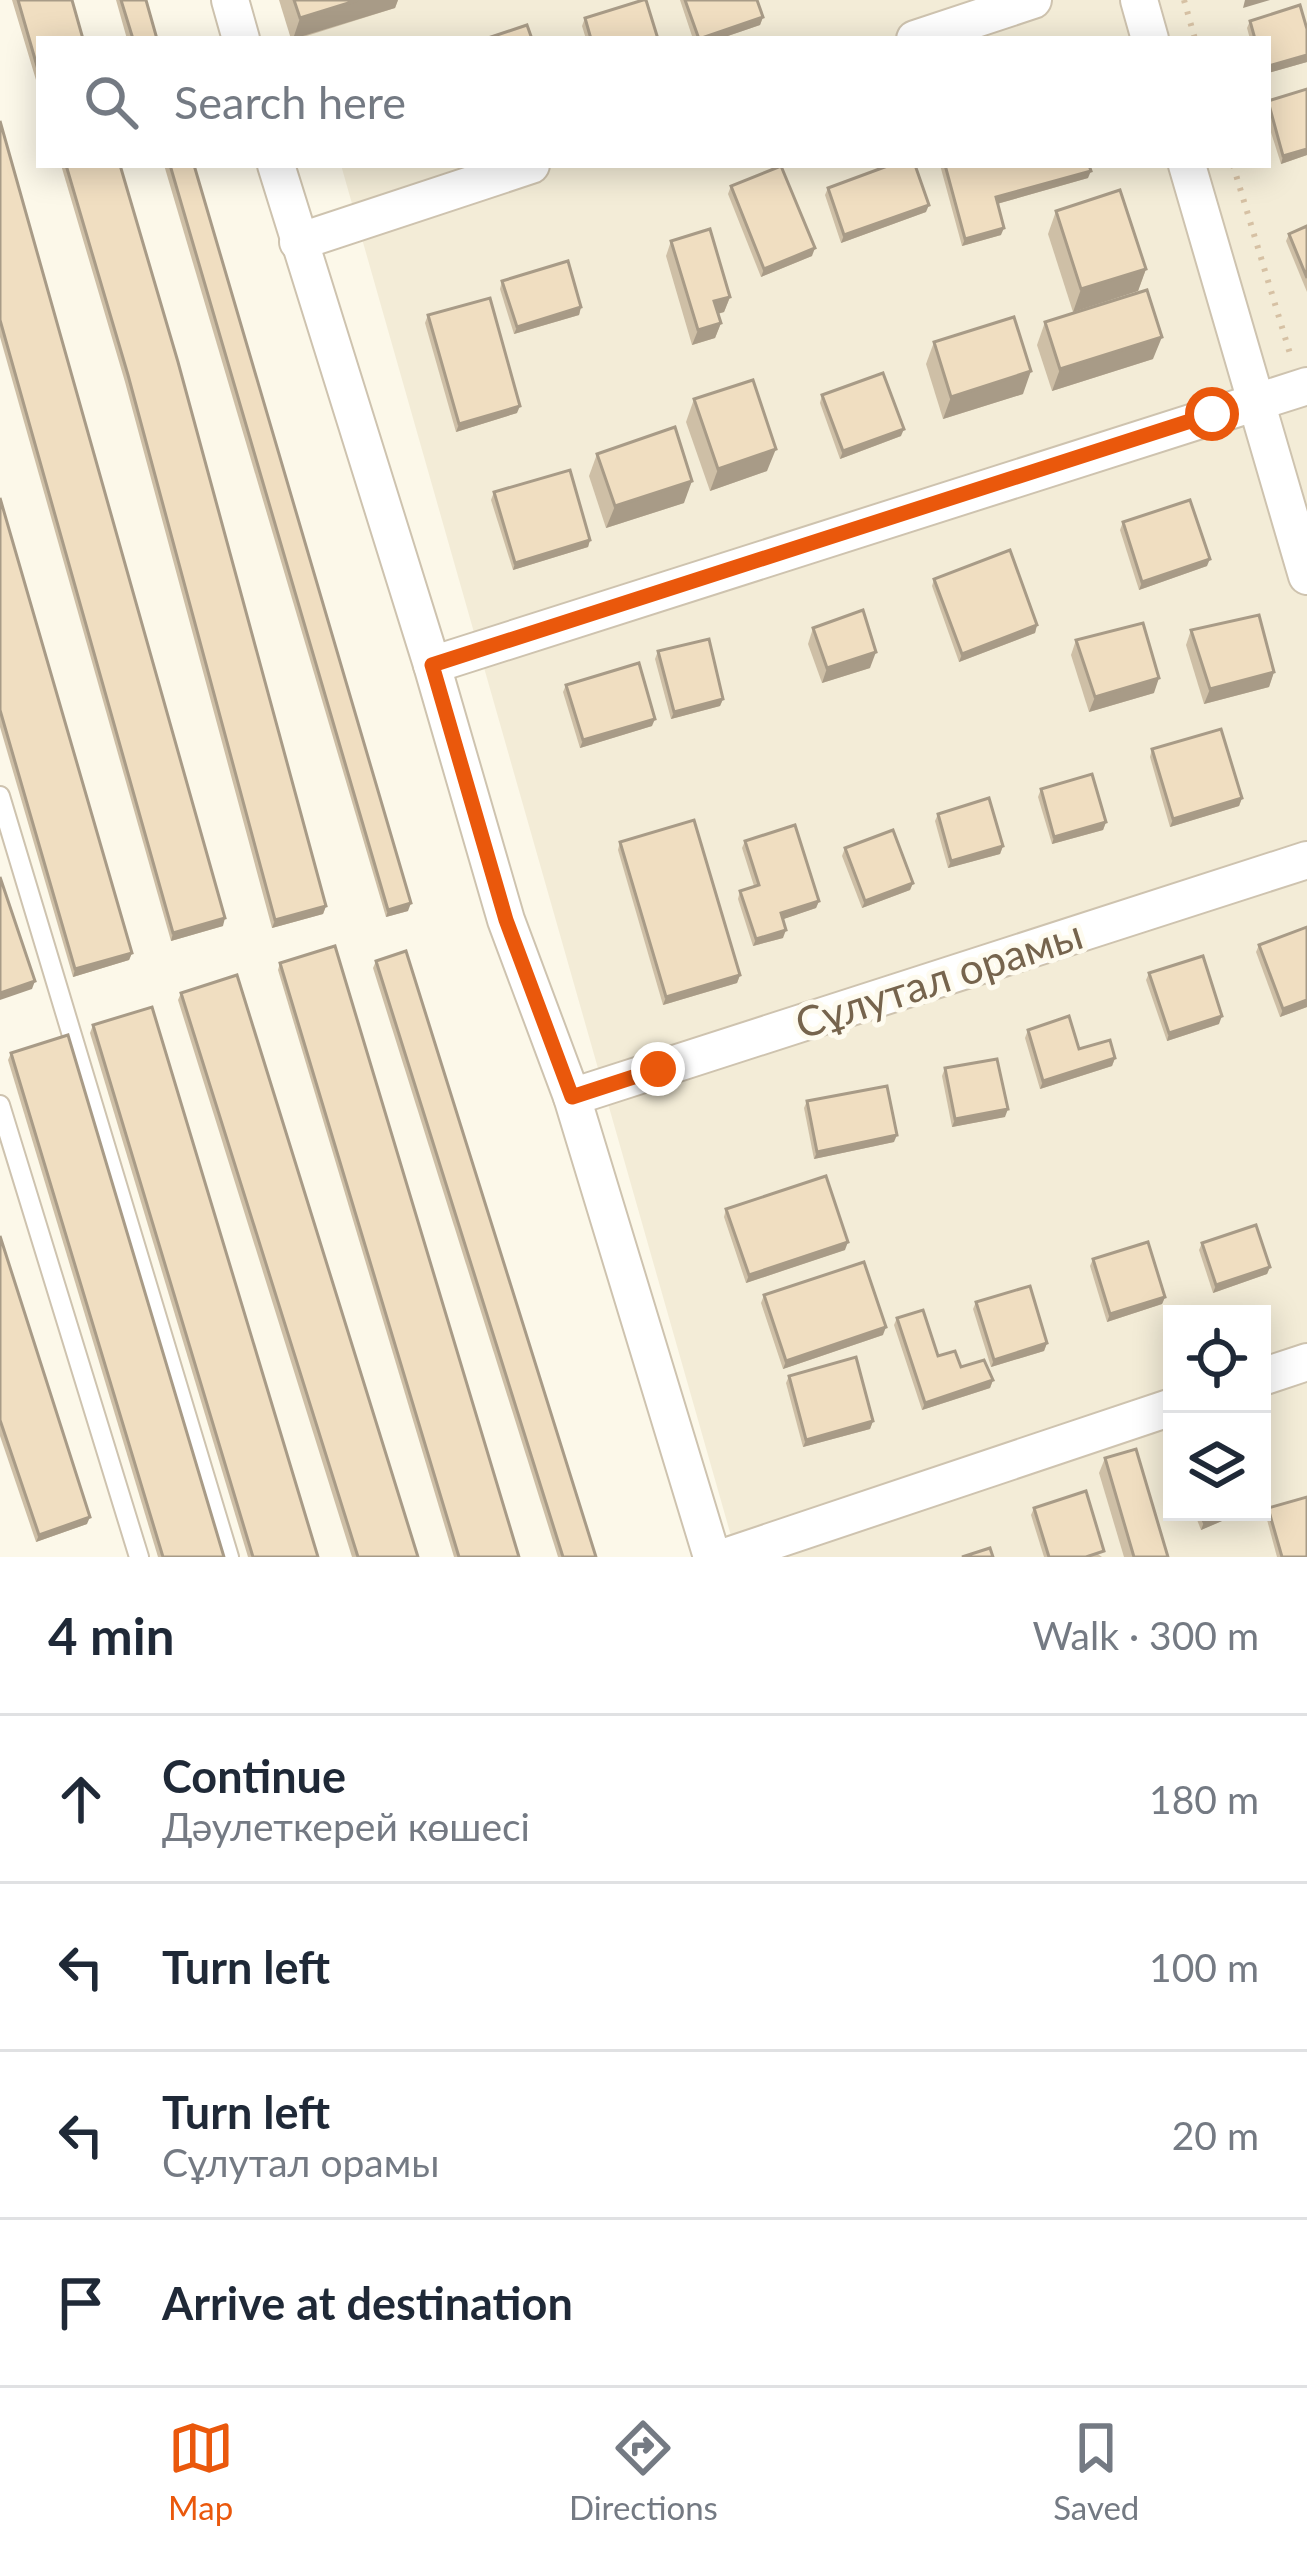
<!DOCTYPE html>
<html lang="en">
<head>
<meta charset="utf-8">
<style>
  :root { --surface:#fff; --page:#f6f6f7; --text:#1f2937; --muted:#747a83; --line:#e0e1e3; --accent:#ea580c }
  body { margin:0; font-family:Lato,sans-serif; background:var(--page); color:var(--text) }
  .controls { position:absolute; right:36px; bottom:36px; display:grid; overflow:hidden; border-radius:0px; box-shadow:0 6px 30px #0003 }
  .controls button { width:108px; height:108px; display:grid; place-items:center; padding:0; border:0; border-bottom:3px solid var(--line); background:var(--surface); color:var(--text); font:60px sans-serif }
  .stop { position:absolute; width:36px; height:36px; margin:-27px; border:9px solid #ea580c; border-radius:50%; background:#fff }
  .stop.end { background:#ea580c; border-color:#fff; box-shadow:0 3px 12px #0008 }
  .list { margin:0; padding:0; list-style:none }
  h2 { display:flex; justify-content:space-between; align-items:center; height:156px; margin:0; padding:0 48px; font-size:51px }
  h2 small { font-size:39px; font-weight:400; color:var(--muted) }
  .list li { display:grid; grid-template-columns:78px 1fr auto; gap:36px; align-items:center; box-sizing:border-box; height:168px; padding:0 48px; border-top:3px solid var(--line) }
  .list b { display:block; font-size:45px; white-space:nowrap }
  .list p { margin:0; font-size:39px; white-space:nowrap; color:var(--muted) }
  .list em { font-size:39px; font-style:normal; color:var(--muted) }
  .icon { flex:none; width:66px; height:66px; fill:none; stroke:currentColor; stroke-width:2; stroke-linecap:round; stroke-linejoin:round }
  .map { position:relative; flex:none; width:1307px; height:1557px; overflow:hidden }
  .search { position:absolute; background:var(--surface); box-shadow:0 6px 30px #0003; left:36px; right:36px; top:36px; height:132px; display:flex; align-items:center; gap:30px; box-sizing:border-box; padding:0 42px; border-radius:0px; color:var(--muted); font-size:45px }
  .sheet { height:828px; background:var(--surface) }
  nav { display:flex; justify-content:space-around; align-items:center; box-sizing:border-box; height:168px; border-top:3px solid var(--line); background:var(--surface); font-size:33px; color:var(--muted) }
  nav a { display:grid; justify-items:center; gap:6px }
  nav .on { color:var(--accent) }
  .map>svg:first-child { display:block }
  .residential { fill:#f3ecd7; fill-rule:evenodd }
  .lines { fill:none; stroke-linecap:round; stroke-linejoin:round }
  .lane-casing { stroke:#cec3af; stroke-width:22 }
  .street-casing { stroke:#cec3af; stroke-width:40 }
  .path { stroke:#d6c1a4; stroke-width:6; stroke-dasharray:3 9; stroke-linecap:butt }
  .lane { stroke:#fff; stroke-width:18 }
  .street { stroke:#fff; stroke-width:36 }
  .wall { fill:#cebfa6 }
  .shaded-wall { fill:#a89b87 }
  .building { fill:#f0dec1; stroke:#a89b87; stroke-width:3 }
  .route { stroke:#ea580c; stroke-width:15 }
  .labels { text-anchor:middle; stroke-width:10; stroke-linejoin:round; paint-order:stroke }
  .street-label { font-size:42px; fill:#76644d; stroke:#fefbef }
</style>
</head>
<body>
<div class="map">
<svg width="1307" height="1557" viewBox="0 0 1307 1557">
  <rect width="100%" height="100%" fill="#fcf8e9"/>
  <path class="residential" d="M294,0H1307V1557H737L341,165H1268V39H305ZM1172,1314H1262V1512H1172Z"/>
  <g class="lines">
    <defs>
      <g id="lane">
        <path d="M0,796L229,1557"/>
        <path d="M0,1105L139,1557"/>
      </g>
      <g id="street">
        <path d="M230,0L241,39"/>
        <path d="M1139,0L1150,39"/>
        <path d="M915,39L1033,0"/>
        <path d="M276,165L432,665L506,920L572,1097L712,1557"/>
        <path d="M1187,165L1307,576"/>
        <path d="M298,242L531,165"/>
        <path d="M432,665L1307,386"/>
        <path d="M572,1097L1307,860"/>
        <path d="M1262,1377L1307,1362"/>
        <path d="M725,1557L1172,1407"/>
      </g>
    </defs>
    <use href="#lane" class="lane-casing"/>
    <use href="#street" class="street-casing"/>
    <g class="path">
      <path d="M1184,0L1195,39"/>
      <path d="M1233,165L1291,357"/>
    </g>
    <use href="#lane" class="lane"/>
    <use href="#street" class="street"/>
  </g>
  <g class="wall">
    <path d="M12,0H72L39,39V90Z"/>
    <path d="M116,0H146L157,39H127Z"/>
    <path d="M279,0H398L395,8L297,39H291Z"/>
    <path d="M680,0H757L763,17L760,25L719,39H693Z"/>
    <path d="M585,18L658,39H586L582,26Z"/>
    <path d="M1250,21L1307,62L1268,73V39H1250L1247,28Z"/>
    <path d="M1268,101L1307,155L1281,164L1268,123Z"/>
    <path d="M0,121L223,926L171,941L0,337Z"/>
    <path d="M61,165H120L326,906L323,914L272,928L125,382Z"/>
    <path d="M164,165H194L408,911L386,917Z"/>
    <path d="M940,165H1089L1088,178L997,204L1001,235L962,246Z"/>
    <path d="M731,186L812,256L761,277L728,194Z"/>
    <path d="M828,188L926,212L841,243L825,195Z"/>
    <path d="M1056,211L1146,269L1138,291L1073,312L1048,234Z"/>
    <path d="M1307,226V292L1286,241L1289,234Z"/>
    <path d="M671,241L730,297L724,312L718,314L721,323L715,338L692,345L666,256Z"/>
    <path d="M502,281L581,307L579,315L514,334L500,289Z"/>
    <path d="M428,315L517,413L456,432L425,323Z"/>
    <path d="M1045,322L1153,359L1052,391L1037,345Z"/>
    <path d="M934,342L1023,394L943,419L926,364Z"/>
    <path d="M822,395L901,436L840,459L820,403Z"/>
    <path d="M694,399L767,471L710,491L686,422Z"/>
    <path d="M597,454L684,503L606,528L589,476Z"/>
    <path d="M494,492L590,540L588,547L513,570L491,500Z"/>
    <path d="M0,498L132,953L129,960L73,977L0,727Z"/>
    <path d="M1123,522L1207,566L1139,590L1120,530Z"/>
    <path d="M934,579L1037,625L1035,633L959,662L932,586Z"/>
    <path d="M813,628L870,668L822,683L808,644Z"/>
    <path d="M1191,630L1274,672L1269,687L1204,704L1186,645Z"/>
    <path d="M1076,640L1154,693L1089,712L1071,655Z"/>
    <path d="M658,651L723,699L720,706L671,719L655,659Z"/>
    <path d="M566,685L652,726L580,748L563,692Z"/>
    <path d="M1152,749L1242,798L1239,806L1170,827L1150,757Z"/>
    <path d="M1041,789L1106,822L1103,830L1052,844L1038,797Z"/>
    <path d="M938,814L1003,846L1000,854L948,868L935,821Z"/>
    <path d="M745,841L819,901L816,908L783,919V938L753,946L738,899L740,891L754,886L742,848Z"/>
    <path d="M620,842L740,975L737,983L663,1005L618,850Z"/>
    <path d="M845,848L913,883L910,890L862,908L842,856Z"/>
    <path d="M1259,945L1307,1007L1280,1017L1256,952Z"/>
    <path d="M376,961L596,1557H558L373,968Z"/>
    <path d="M280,963L519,1557H454L278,970Z"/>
    <path d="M1149,973L1219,1024L1167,1041L1146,980Z"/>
    <path d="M181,993L418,1557H352L178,1000Z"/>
    <path d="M93,1025L318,1557H248L90,1033Z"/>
    <path d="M1028,1030L1079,1049L1115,1058L1112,1066L1040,1089L1025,1038Z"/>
    <path d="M11,1053L224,1557H158L8,1060Z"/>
    <path d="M945,1068L1005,1117L952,1127L942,1076Z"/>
    <path d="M807,1101L894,1142L814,1159L804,1108Z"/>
    <path d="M726,1209L845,1250L746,1283L724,1217Z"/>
    <path d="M0,1236L87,1524L36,1542L0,1436Z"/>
    <path d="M1202,1243L1270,1267L1267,1274L1213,1293L1199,1250Z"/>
    <path d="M1093,1259L1165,1297L1162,1304L1107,1322L1090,1266Z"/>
    <path d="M764,1295L883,1335L783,1369L761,1303Z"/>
    <path d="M976,1302L1047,1343L1044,1351L991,1367L973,1309Z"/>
    <path d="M897,1318L938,1356L993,1380L990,1388L922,1410L894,1325Z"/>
    <path d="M789,1376L873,1421L870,1429L803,1447L786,1383Z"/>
    <path d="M1105,1458L1168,1557H1124L1099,1473Z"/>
    <path d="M1034,1508L1102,1557H1044L1031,1515Z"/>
    <path d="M1268,1508L1307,1557H1277L1266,1516Z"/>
    <path d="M1194,1512H1237L1236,1515L1201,1530Z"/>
  </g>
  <g class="shaded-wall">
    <path d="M358,0H398L395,8L293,39L300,18Z"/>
    <path d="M1245,0H1270L1243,8Z"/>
    <path d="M763,17L760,25L719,39H699Z"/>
    <path d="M1307,55V62L1268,73V66Z"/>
    <path d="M1307,149V155L1281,164L1283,156Z"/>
    <path d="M1091,171L1088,178L993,205L996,197Z"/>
    <path d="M929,205L926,212L841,243L844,235Z"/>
    <path d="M1004,228L1001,235L962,246L965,239Z"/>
    <path d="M815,248L812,256L761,277L764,269Z"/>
    <path d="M1146,269L1138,291L1073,312L1081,289Z"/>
    <path d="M730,297L724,312L709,316L714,301Z"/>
    <path d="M581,307L579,315L514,334L517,327Z"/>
    <path d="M721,323L715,338L692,345L698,330Z"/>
    <path d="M1162,337L1153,359L1052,391L1060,369Z"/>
    <path d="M1031,371L1023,394L943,419L951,397Z"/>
    <path d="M520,406L517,413L456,432L459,424Z"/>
    <path d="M904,429L901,436L840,459L843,451Z"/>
    <path d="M776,449L767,471L710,491L718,469Z"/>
    <path d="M692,481L684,503L606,528L615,506Z"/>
    <path d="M590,540L588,547L513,570L515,563Z"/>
    <path d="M1210,559L1207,566L1139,590L1142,582Z"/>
    <path d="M1037,625L1035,633L959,662L962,654Z"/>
    <path d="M876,652L870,668L822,683L827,668Z"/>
    <path d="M1274,672L1269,687L1204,704L1210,689Z"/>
    <path d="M1159,678L1154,693L1089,712L1095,697Z"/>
    <path d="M723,699L720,706L671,719L674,712Z"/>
    <path d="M655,719L652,726L580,748L583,740Z"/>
    <path d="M1242,798L1239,806L1170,827L1173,819Z"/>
    <path d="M1106,822L1103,830L1052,844L1054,837Z"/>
    <path d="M1003,846L1000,854L948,868L951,861Z"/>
    <path d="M913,883L910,890L862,908L865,901Z"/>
    <path d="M819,901L816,908L778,921L781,913Z"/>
    <path d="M411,903L408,911L386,917L388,910Z"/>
    <path d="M326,906L323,914L272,928L275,920Z"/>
    <path d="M225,918L223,926L171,941L173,933Z"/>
    <path d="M786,930L783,938L753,946L756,939Z"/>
    <path d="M132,953L129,960L73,977L75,969Z"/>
    <path d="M740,975L737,983L663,1005L666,997Z"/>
    <path d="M35,981L32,989L0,1000V993Z"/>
    <path d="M1307,1000V1007L1280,1017L1283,1009Z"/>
    <path d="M1222,1016L1219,1024L1167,1041L1169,1033Z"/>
    <path d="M1115,1058L1112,1066L1040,1089L1043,1081Z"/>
    <path d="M1008,1109L1005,1117L952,1127L955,1119Z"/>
    <path d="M897,1135L894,1142L814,1159L817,1152Z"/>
    <path d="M848,1242L845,1250L746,1283L749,1275Z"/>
    <path d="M1270,1267L1267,1274L1213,1293L1216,1285Z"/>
    <path d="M1165,1297L1162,1304L1107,1322L1110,1314Z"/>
    <path d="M886,1327L883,1335L783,1369L786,1361Z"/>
    <path d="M1047,1343L1044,1351L991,1367L994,1360Z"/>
    <path d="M993,1380L990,1388L922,1410L925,1403Z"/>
    <path d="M873,1421L870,1429L803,1447L806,1440Z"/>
    <path d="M1229,1512H1237L1236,1515L1201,1530L1204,1522Z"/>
    <path d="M90,1517L87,1524L36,1542L39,1535Z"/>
  </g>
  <g class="building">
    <path d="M18,0H72L83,39H39V73Z"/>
    <path d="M121,0H146L157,39H133Z"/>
    <path d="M294,0H358L300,18Z"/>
    <path d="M643,0H646L658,39H591L585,18Z"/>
    <path d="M685,0H757L763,17L699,39Z"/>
    <path d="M1300,5L1307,29V55L1268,66V39H1255L1250,21Z"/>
    <path d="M527,25L532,39H485Z"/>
    <path d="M1307,89V149L1283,156L1268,101Z"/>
    <path d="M0,121L225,918L173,933L0,320Z"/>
    <path d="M66,165H120L178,362L326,906L275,920L128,375Z"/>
    <path d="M170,165H194L411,903L388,910Z"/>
    <path d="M890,165H915L929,205L844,235L828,188Z"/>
    <path d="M945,165H1089L1091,171L996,197L1004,228L965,239Z"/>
    <path d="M781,166L815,248L764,269L731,186Z"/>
    <path d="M1120,190L1146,269L1081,289L1056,211Z"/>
    <path d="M1307,226V278L1289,234Z"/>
    <path d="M710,229L730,297L714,301L721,323L698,330L671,241Z"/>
    <path d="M568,261L581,307L517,327L502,281Z"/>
    <path d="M1147,290L1162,337L1060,369L1045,322Z"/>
    <path d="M490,298L520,406L459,424L428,315Z"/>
    <path d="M1014,317L1031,371L951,397L934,342Z"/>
    <path d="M883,373L904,429L843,451L822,395Z"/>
    <path d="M753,380L776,449L718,469L694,399Z"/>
    <path d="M675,427L692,481L615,506L597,454Z"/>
    <path d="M570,470L590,540L515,563L494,492Z"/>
    <path d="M0,498L132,953L75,969L0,710Z"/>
    <path d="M1190,500L1210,559L1142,582L1123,522Z"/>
    <path d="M1010,550L1037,625L962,654L934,579Z"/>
    <path d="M863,610L876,652L827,668L813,628Z"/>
    <path d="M1259,615L1274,672L1210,689L1191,630Z"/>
    <path d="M1143,623L1159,678L1095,697L1076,640Z"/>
    <path d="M709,639L723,699L674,712L658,651Z"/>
    <path d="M639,663L655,719L583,740L566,685Z"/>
    <path d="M1221,729L1242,798L1173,819L1152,749Z"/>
    <path d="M1092,774L1106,822L1054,837L1041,789Z"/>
    <path d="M989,798L1003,846L951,861L938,814Z"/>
    <path d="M694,820L740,975L666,997L620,842Z"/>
    <path d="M795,825L819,901L781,913L786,930L756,939L740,891L759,885L745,841Z"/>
    <path d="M893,830L913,883L865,901L845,848Z"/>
    <path d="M0,877L35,981L0,993Z"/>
    <path d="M1307,927V1000L1283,1009L1259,945Z"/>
    <path d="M335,946L519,1557H459L280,963Z"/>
    <path d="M406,951L596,1557H563L376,961Z"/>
    <path d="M1203,956L1222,1016L1169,1033L1149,973Z"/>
    <path d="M237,975L418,1557H358L181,993Z"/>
    <path d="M152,1007L318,1557H253L93,1025Z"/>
    <path d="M1069,1016L1079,1049L1110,1040L1115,1058L1043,1081L1028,1030Z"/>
    <path d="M68,1035L224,1557H163L11,1053Z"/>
    <path d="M997,1059L1008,1109L955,1119L945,1068Z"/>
    <path d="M887,1086L897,1135L817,1152L807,1101Z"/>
    <path d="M826,1176L848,1242L749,1275L726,1209Z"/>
    <path d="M1256,1225L1270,1267L1216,1285L1202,1243Z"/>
    <path d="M0,1236L90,1517L39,1535L0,1420Z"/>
    <path d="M1148,1242L1165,1297L1110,1314L1093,1259Z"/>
    <path d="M864,1262L886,1327L786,1361L764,1295Z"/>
    <path d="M1030,1286L1047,1343L994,1360L976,1302Z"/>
    <path d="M923,1310L938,1356L955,1351L961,1367L984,1360L993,1380L925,1403L897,1318Z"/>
    <path d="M856,1357L873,1421L806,1440L789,1376Z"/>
    <path d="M1136,1449L1168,1557H1134L1105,1458Z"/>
    <path d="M1086,1491L1104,1551L1086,1557H1049L1034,1508Z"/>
    <path d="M1307,1497V1557H1282L1268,1508Z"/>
    <path d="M1199,1512H1229L1204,1522Z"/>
    <path d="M990,1548L993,1557H962Z"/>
  </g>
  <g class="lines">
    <path class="route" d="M658,1069L572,1097L506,920L432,665L1212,414"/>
  </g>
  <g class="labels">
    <g class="street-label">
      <text transform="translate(939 979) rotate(-18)" y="15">Сұлутал орамы</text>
    </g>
  </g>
</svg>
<div class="controls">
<button><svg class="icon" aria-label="locate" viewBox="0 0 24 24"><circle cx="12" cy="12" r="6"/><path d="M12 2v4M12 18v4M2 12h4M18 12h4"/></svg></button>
<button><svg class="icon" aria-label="layers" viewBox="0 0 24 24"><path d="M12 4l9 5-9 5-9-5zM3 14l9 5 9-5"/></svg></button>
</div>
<div class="stop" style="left:1212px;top:414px"></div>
<div class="stop end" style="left:658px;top:1069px"></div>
<div class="search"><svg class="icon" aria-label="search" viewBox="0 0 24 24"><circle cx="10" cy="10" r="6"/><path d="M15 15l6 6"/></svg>Search here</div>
</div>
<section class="sheet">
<h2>4 min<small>Walk · 300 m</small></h2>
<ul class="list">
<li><svg class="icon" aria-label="ahead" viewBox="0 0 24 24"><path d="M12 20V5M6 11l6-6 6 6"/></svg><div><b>Continue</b><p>Дәулеткерей көшесі</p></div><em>180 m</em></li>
<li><svg class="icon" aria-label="left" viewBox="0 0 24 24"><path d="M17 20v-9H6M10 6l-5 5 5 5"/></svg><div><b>Turn left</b></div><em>100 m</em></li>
<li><svg class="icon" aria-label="left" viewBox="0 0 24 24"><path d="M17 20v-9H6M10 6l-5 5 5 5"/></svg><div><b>Turn left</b><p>Сұлутал орамы</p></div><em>20 m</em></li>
<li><svg class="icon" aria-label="arrive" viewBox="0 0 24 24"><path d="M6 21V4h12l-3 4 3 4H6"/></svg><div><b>Arrive at destination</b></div></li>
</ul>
</section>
<nav>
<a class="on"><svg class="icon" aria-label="map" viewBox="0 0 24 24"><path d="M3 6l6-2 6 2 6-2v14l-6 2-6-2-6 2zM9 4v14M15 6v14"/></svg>Map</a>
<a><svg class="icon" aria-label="directions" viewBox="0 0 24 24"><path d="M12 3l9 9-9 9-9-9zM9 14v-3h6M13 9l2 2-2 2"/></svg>Directions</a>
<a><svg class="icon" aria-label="saved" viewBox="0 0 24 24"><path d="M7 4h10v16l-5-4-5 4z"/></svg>Saved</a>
</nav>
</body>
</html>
